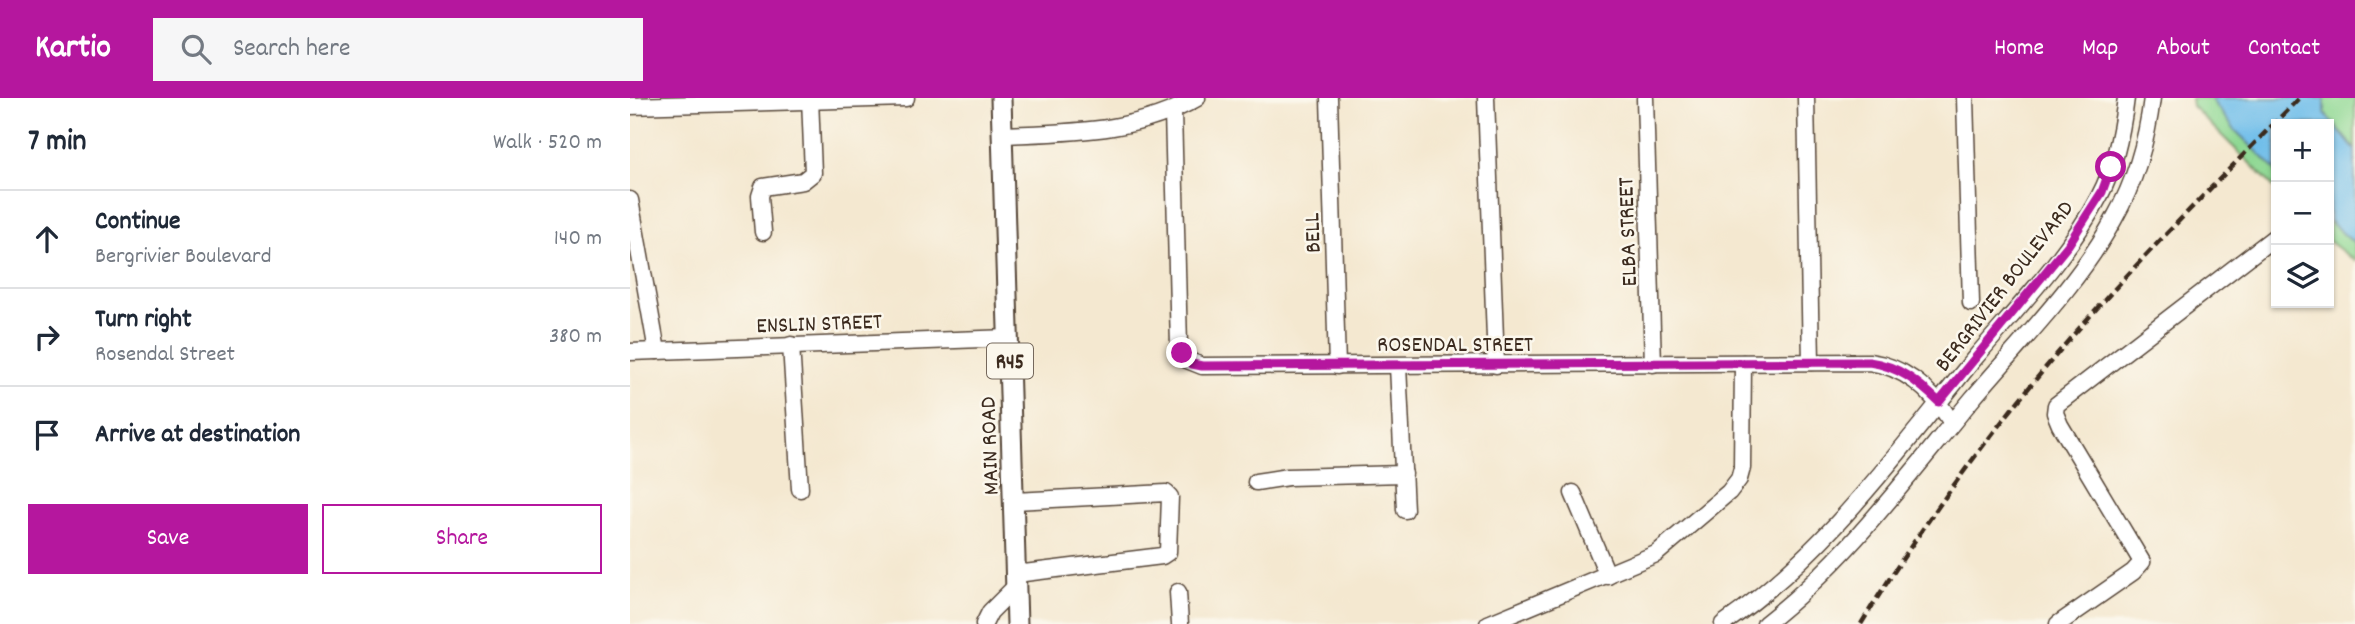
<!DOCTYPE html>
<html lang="en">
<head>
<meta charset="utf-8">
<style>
  :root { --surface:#fff; --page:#f6f6f7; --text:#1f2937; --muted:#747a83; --line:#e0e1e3; --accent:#b5179e }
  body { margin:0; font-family:Dekko,sans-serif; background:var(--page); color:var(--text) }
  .controls { position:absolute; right:21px; top:21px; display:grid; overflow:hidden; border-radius:0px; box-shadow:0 2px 5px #0004 }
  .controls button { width:63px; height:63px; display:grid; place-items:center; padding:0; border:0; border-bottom:2px solid var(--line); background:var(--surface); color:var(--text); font:35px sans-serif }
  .stop { position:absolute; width:21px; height:21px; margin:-16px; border:5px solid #b5179e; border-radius:50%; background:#fff }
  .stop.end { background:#b5179e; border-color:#fff; box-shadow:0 2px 7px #0008 }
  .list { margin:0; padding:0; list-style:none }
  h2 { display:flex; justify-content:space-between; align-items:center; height:91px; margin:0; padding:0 28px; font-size:30px }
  h2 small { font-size:23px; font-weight:400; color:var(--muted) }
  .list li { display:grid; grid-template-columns:46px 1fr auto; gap:21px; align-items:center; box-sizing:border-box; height:98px; padding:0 28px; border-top:2px solid var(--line) }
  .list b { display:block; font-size:26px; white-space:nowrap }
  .list p { margin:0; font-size:23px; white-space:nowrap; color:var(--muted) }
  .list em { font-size:23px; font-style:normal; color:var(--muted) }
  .actions { display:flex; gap:14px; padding:21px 28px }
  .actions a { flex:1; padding:16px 0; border:2px solid var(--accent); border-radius:0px; text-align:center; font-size:24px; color:var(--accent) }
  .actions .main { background:var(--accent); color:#fff }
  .icon { flex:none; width:38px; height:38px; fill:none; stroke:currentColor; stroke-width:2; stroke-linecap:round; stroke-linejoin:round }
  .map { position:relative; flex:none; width:1725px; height:526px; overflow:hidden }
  header { display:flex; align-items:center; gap:42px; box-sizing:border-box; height:98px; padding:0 35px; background:var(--accent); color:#fff }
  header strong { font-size:33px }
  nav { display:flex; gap:38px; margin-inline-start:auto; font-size:24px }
  .search { width:490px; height:63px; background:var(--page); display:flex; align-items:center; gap:18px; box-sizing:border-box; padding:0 24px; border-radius:0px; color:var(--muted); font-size:26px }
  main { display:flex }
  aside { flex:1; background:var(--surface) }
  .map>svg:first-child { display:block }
  .green { fill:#8ed893; stroke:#648158; stroke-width:2 }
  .water { fill:#6fbeea; stroke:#557484; stroke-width:2 }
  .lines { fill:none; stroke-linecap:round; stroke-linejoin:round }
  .minor-casing { stroke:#574639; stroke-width:19 }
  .major-casing { stroke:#574639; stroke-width:23 }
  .minor { stroke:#fff; stroke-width:16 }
  .major { stroke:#fff; stroke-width:19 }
  .rail { stroke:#3b2a1e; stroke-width:4.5; stroke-dasharray:10 5; stroke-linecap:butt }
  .route { stroke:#b5179e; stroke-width:9 }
  .labels { text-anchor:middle; stroke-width:5; stroke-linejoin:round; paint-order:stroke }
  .shield { fill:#fbf7ec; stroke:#75685c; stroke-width:2 }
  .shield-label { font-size:21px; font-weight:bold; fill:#3b2a1e }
  .street-label { font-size:23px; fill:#3b2a1e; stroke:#fbf7ec }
</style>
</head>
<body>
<header>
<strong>Kartio</strong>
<div class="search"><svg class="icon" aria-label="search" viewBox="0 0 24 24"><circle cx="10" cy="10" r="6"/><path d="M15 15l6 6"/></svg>Search here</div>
<nav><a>Home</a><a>Map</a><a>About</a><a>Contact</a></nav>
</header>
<main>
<aside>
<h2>7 min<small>Walk · 520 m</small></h2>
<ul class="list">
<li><svg class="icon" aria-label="ahead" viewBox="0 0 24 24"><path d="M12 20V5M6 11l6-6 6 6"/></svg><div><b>Continue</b><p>Bergrivier Boulevard</p></div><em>140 m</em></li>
<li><svg class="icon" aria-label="right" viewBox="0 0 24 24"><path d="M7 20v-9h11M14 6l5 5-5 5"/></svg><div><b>Turn right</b><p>Rosendal Street</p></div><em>380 m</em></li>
<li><svg class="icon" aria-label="arrive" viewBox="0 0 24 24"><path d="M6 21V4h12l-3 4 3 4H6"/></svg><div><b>Arrive at destination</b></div></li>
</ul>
<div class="actions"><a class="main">Save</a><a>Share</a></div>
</aside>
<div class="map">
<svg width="1725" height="526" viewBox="0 0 1725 526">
  <rect width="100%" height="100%" fill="#fbf7ec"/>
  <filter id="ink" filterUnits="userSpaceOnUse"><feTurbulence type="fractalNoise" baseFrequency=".0143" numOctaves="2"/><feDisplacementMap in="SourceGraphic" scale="14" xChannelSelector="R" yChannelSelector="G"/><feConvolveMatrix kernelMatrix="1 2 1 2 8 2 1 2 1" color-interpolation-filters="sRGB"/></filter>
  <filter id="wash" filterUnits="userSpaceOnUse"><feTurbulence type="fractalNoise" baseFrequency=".00686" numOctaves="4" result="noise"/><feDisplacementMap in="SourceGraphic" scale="28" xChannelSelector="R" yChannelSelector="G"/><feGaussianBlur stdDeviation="1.57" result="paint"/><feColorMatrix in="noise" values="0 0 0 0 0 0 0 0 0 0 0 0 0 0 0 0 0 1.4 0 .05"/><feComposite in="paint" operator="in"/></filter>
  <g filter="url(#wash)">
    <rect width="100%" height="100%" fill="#f4e8d0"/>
    <g class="green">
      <path d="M1561,0H1580L1605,32L1646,72V91L1562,8Z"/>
      <path d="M1695,0H1725V52L1695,16Z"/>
      <path d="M1699,123L1725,146V163L1699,143Z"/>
    </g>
    <path class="water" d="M1580,0H1695V16L1725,52V146L1699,123V26H1646V72L1605,32Z"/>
  </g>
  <g filter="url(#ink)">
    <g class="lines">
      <defs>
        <g id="minor">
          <path d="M699,0L707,268"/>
          <path d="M856,0L866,267"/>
          <path d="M1015,0L1023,266"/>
          <path d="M1176,0L1181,264"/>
          <path d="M1335,0L1341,205"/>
          <path d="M0,8L276,0"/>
          <path d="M543,14L549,248L557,262L572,268L1239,264C1277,269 1303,294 1322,325"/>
          <path d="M372,37C440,34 507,35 567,0"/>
          <path d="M0,102L27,253"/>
          <path d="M133,134L130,98L133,89L173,83L183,75L180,0"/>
          <path d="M161,247L170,391"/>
          <path d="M0,254L379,240"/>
          <path d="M768,268L775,412"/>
          <path d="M626,384L658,379L774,376"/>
          <path d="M943,395L978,478"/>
          <path d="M385,403L536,395L540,399L538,454L532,458L386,476"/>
          <path d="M548,494L550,526"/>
          <path d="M354,526L360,514L386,488"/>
          <path d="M858,526L1026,456L1099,394L1109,381L1112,370L1113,265"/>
          <path d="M1093,526C1195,456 1267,355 1344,261C1388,209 1438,158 1470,97C1485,69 1492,32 1496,0"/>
          <path d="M1135,526C1217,462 1277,379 1343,300C1391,243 1448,187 1484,121C1505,84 1517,42 1522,0"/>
          <path d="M1428,526L1503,474L1512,464L1430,327L1425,315L1426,307L1646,138"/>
        </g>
        <path id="major" d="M371,0L387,526"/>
      </defs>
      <use href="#minor" class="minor-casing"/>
      <use href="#major" class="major-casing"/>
      <use href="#minor" class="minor"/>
      <use href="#major" class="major"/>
      <path class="rail" d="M1231,526C1294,423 1366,326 1445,235C1516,154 1593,78 1669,0"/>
    </g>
  </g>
  <g class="lines" filter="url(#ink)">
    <path class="route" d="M552,255L562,266L572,268L1239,264C1269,268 1288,284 1309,304L1438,147L1472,94L1481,69"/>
  </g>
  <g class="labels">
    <rect class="shield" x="357" y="245.5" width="46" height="35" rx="5"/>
    <g class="shield-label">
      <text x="380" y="270">R45</text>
    </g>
    <g class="street-label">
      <text transform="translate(996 134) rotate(-92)" y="8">ELBA STREET</text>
      <text transform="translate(681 135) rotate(-92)" y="8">BELL</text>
      <text transform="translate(1373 187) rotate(-52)" y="8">BERGRIVIER BOULEVARD</text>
      <text transform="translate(189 224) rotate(-2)" y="8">ENSLIN STREET</text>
      <text x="825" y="253">ROSENDAL STREET</text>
      <text transform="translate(358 348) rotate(-92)" y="8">MAIN ROAD</text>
    </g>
  </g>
</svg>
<div class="controls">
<button>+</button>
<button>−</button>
<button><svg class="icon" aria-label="layers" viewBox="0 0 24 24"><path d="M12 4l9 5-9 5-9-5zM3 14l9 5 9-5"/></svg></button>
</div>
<div class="stop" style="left:1481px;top:69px"></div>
<div class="stop end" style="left:552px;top:255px"></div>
</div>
</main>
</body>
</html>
